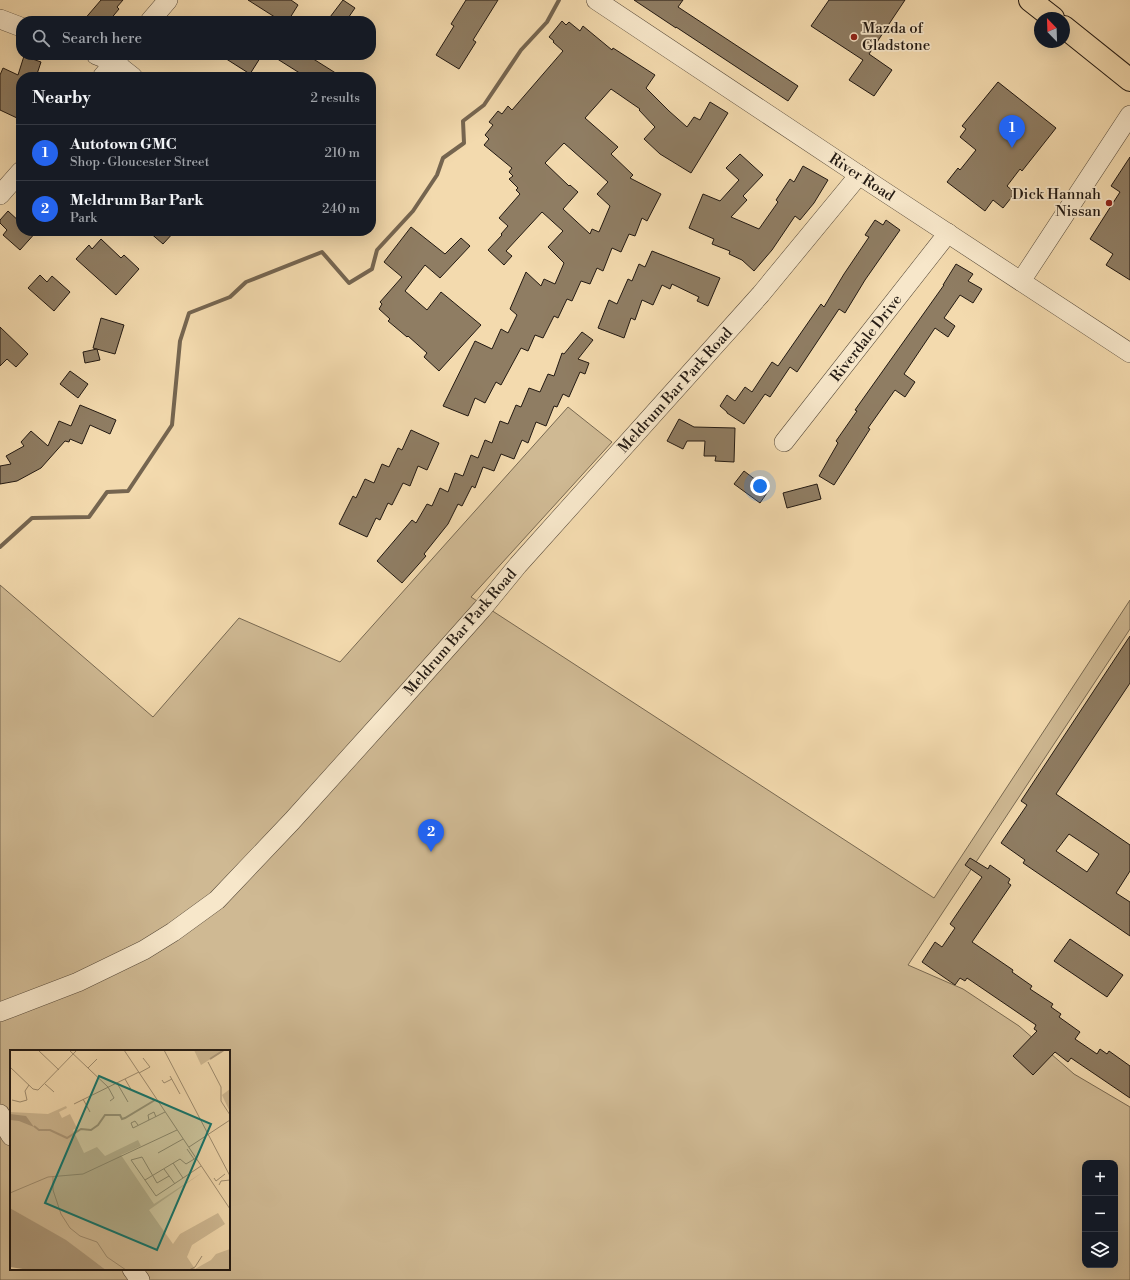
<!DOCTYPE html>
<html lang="en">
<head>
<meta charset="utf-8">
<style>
  :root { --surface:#171b24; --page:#242831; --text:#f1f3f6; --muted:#9ea1a6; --line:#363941; --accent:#2563eb }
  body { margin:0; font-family:"Libre Bodoni",serif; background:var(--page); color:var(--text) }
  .controls { position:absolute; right:12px; bottom:12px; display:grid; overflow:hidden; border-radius:8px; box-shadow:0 4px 16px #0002 }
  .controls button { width:36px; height:36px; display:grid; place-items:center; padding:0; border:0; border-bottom:1px solid var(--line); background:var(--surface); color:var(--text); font:20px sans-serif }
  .compass { position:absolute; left:1034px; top:12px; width:36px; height:36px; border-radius:50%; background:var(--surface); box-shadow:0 4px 16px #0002; rotate:337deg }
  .you { position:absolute; left:760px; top:486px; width:14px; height:14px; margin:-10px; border:3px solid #fff; border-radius:50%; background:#1a73e8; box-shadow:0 0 0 6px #1a73e833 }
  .badge { display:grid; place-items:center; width:26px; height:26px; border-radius:50%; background:var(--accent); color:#fff; font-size:13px; font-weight:700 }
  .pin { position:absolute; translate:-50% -33px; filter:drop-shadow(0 1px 2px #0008) }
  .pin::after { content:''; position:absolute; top:21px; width:14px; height:12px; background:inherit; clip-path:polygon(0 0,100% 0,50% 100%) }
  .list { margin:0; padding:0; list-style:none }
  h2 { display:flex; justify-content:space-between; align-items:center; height:52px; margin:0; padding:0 16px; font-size:17px }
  h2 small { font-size:13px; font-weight:400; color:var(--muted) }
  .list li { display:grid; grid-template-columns:26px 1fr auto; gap:12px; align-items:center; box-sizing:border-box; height:56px; padding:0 16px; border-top:1px solid var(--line) }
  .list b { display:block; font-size:15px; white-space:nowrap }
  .list p { margin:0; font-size:13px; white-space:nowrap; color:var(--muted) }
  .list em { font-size:13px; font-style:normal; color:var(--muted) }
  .icon { flex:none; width:22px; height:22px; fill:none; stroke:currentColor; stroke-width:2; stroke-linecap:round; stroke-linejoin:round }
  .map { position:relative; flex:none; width:1130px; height:1280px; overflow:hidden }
  .search { position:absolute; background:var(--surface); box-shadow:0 4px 16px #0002; left:16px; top:16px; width:360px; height:44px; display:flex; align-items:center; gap:10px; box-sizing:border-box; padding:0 14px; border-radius:16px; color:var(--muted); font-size:15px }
  .panel { position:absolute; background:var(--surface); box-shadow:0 4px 16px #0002; left:16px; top:72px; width:360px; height:164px; border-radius:16px }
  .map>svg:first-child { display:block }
  .green { fill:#cfb993; stroke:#786952; fill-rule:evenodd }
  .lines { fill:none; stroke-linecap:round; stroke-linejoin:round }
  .stream { stroke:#756550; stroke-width:4 }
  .building { fill:#8f7d63; stroke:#221912; fill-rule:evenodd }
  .minor-casing { stroke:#564939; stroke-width:20 }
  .major-casing { stroke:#221912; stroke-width:24 }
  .minor { stroke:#f7e7ca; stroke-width:19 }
  .major { stroke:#f3daae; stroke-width:22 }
  .poi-dot { fill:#8f2418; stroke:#f7e7ca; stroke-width:1.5 }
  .labels { text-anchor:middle; stroke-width:3.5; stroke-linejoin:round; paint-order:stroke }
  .poi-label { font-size:15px; fill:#221912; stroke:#f7e7ca; text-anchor:start }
  .street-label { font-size:15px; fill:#221912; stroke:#f7e7ca }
  .inset-river { fill:none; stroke:#ac9879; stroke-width:2 }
  .inset-road { fill:none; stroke:#9f8d70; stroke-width:1 }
  .view { fill:#0f766e; fill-opacity:0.15; stroke:#0f766e; stroke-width:2 }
  .inset-edge { fill:none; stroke:#221912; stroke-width:2 }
</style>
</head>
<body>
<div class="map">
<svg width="1130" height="1280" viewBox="0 0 1130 1280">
  <rect width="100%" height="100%" fill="#f3daae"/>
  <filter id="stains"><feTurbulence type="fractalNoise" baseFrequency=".005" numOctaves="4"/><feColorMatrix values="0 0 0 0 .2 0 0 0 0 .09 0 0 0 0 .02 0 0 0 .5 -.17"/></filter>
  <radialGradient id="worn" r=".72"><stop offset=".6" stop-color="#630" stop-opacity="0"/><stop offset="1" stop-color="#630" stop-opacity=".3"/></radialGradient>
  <path class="green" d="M568,407L612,442L471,597L934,898L1130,600V629L908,965L963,989L1019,1026L1074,1074L1130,1107V1280H0V585L153,717L239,618L340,662ZM11,1051H229V1269H11ZM1085,1163H1115V1265H1085Z"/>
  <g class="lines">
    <path class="stream" d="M0,547L32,518L89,517L107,492L128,491L172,425L180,341L189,313L230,297L246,282L322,252L349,283L372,269L377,250L413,211L437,175L443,158L464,143L463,121L484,105L521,50L547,22L559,0"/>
  </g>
  <g class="building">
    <path d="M101,0H123L117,7L119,9L109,21H83Z"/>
    <path d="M248,0H291L298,5L288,21H281Z"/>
    <path d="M343,0L355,8L346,21H327Z"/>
    <path d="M466,0H498L473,40L476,42L459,69L436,55L454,26L451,24Z"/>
    <path d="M634,0H683L678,7L798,86L788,101L676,27V28Z"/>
    <path d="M829,0H905L869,54L892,70L874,96L849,80L863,60L811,26Z"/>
    <path d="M562,21L566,25L569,22L580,31L583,26L612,50L613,48L655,75L646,88L669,111L687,127L694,117L700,120L710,102L728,113L691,173L660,154L644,139L655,127L639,110L640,109L611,89L585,118L618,147L611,154L633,175L630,178L661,194L647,221L642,218L635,236L629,234L621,252L612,248L603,271L597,268L590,284L581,281L572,301L567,299L558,318L554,316L543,338L535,335L528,351L521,348L501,385L496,382L485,403L475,398L468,416L443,406L475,341L492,349L501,329L508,333L517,315L510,309L526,272L541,286L544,279L555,284L564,263L548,247L563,231L542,212L506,251L512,256L504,265L488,250L502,235L501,234L508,226L499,218L520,194L516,190L518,188L509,179L513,176L509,172L512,168L484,145L489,139L485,135L493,125L489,122L498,111L502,114L508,106L512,110L563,51L553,42L554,41L549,37ZM564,143L608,182L597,194L610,206L599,232L592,229L590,234L563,209L578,192L570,185L569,186L545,163Z"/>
    <path d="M220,55H262L250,74Z"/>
    <path d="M271,55H307L342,77H306Z"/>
    <path d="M24,56L41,62L36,77H21V110L17,118L0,110V75L3,68L18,75Z"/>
    <path d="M998,82L1056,128L1022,171L1020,169L1007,186L1015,193L1003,208L993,200L985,211L947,182L958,168L960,170L976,150L960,137L966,129L962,126Z"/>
    <path d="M740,154L763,175L743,196L747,200L731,217L759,229L778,202L776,200L790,179L794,182L803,166L828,180L814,203L800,220L795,216L772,250L754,271L742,260L729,254L730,251L712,244L714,239L689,228L703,194L720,201L739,180L726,168Z"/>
    <path d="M1130,157V280L1106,265L1113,254L1090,239L1120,192L1111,186Z"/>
    <path d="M8,211L21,223V231H37L20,250L3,235L7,230L0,223V220Z"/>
    <path d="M875,220L883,225L886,220L900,230L865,280L845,313L839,309L797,372L790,367L770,397L765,394L744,424L727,413V412L720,406L727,395L735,401L745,387L752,392L772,362L778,366L821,304L824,307L844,274L869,237L865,235Z"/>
    <path d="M411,227L445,254L461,238L470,246L440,278L425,265L405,291L427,310L441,292L481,325L439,371L424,357L427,353L408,336L407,337L388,321L390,319L379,309L382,304L380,302L402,277L384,262Z"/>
    <path d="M148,231H175L163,244Z"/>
    <path d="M101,239L121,258L124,255L139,269L116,295L76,259L89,245L92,249Z"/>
    <path d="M652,251L720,278L708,306L697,301L699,297L672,284L670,289L662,285L653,305L642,300L635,320L631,318L624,338L598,328L609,300L617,304L628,279L632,281L639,264L645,267Z"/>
    <path d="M956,264L973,274L968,281L982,289L973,303L960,295L944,318L955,326L948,337L935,328L904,374L915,382L905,397L895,390L868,428L870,429L834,485L819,476L838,443L836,441L857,411L855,410L944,285H943Z"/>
    <path d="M40,275L47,282L52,276L70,292L54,311L28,288Z"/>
    <path d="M101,318L124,325L115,354L93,348Z"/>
    <path d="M0,327L28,354L16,367L7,359L0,366Z"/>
    <path d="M582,332L593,340L578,359L589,363L585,374L580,372L569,397L563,394L557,407L554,406L546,426L536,422L528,443L522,440L514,459L501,454L494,471L483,467L475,488L472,486L462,506L458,504L448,524L424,554L426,556L402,583L377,561L412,520L416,523L427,504L432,506L440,488L448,492L455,473L463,476L471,455L478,458L485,440L492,443L500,421L508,424L516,405L521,407L529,388L540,392L548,374L554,376L562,353L564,354Z"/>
    <path d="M97,349L100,360L85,363L83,352Z"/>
    <path d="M70,371L88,384L78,398L60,384Z"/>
    <path d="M80,405L116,420L110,434L90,425L82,444L70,439L69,442L65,441L41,468L17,481L0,484V466L11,464L6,456L24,446L21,442L31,431L48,446L59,421L71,426Z"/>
    <path d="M679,419L694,427L735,428L734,462L715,461L716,456H704L705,441H687L683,449L667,441Z"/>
    <path d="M411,430L439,443L427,470L418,466L410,486L403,483L392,505L388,503L380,520L376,518L367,537L339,524L353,496L356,498L365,479L374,483L382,464L389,467L398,448L402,450Z"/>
    <path d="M744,471L769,490L760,503L734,484Z"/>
    <path d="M817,484L821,499L787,508L783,493Z"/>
    <path d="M1130,636V683L1056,794L1130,845V871L1116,893L1130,902V936L1023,863L1025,860L1001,843L1027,805L1021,801ZM1069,834L1099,854L1087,872L1056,851Z"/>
    <path d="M970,858L988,869L990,865L1010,879L1008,883L1011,885L972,942L1013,970L1012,972L1032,986L1030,989L1053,1004L1051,1007L1061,1014L1059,1017L1080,1032L1075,1039L1097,1054L1100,1049L1107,1054L1109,1051L1130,1066V1098L1071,1058L1068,1062L1055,1052L1033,1075L1013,1056L1037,1031L1034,1029L1036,1025L967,978L965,981L960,978L955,985L922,962L935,942L942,947L955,928L950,924L982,877L965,865Z"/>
    <path d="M1070,939L1123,975L1107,997L1054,961Z"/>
  </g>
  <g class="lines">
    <defs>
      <g id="minor">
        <path d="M596,0L859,175L1130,353"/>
        <path d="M0,19L21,27"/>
        <path d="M150,21L168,0"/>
        <path d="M96,55L114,62L133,77"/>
        <path d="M102,77L120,55"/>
        <path d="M0,195L21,171"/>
        <path d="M1021,281L1130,115"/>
        <path d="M784,442L948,233"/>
        <path d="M0,1012L78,982L144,950L173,932L217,900L292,821L401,700L482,609L518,565L761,294L859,175"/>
        <path d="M0,1114L4,1124L11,1136"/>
        <path d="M132,1269L140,1280"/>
      </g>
      <g id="major">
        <path d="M1030,0L1053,18"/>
        <path d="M1064,27L1130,80"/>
      </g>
    </defs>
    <use href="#minor" class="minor-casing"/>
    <use href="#major" class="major-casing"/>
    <use href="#minor" class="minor"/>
    <use href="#major" class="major"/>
  </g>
  <g class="poi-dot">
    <circle cx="854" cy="37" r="4"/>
    <circle cx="1109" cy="203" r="4"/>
  </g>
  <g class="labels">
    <g class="poi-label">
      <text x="862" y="33">Mazda of<tspan x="862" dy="17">Gladstone</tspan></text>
      <text x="1101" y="199" text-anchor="end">Dick Hannah<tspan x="1101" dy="17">Nissan</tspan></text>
    </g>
    <g class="street-label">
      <text transform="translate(862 177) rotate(33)" y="5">River Road</text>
      <text transform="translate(866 338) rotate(-52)" y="5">Riverdale Drive</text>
      <text transform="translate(675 390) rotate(-48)" y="5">Meldrum Bar Park Road</text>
      <text transform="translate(460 632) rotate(-49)" y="5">Meldrum Bar Park Road</text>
    </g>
  </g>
  <g transform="translate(10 1050)">
    <rect width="220" height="220" fill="#f3daae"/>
    <path d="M184,0H215L191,15ZM220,39V62L212,45ZM56,56L57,58L49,62L52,68L60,64L67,78L63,80L74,103L87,97L95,106L128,90L131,96L111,105L144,154L193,122L139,160L163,194L170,184L208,163L215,174L182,195L177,207L185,219L201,210L206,204L220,199V220H96L56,191L0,158V62L38,64Z" fill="#cfb993"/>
    <path d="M0,64L16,66L24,77L9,71L0,70ZM0,158L56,190L96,220H19L0,217Z" fill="#ac9879"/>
    <path class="inset-river" d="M200,9L214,0M24,76L29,80H40L57,88L71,79L81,80L88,75L95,65H110L112,69L115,68L145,50"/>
    <path class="inset-road" d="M28,0L49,20M59,0L98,37L104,48L100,51M114,0L220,159M154,0L220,126M198,12L211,37V51L220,65M0,17L23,39L28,40L67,0M78,18L87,9M129,23L140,17L133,8M160,26L170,44M115,29L122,41M152,30L154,33L162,29M107,33L118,52M35,34L44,42M73,49L80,62M2,50L10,52L17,50L15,41L19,35M64,54L129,22M139,70L138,65L144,62L146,67M128,75L125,71L121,73L123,78L155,62M179,97L220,70M177,99L184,109M148,103L173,89M163,113L173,128M154,119L165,134M43,126V140L51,164L60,178L70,186L87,192L97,207L116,220M159,126L147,133L132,107L121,110L146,146L191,116M204,128L206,131L215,124M135,130L170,109L176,114L186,108M209,135L211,131L220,130M0,143L38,127L73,124L167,80M179,220L185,217L192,206"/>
    <path class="view" d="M89,26L201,74L147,200L35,153Z"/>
    <rect width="220" height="220" class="inset-edge"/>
  </g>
  <rect width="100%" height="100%" filter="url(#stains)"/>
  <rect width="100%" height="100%" fill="url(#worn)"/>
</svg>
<div class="controls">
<button>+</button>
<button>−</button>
<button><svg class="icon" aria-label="layers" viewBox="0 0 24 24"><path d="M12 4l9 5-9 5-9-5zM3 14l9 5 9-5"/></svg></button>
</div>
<svg class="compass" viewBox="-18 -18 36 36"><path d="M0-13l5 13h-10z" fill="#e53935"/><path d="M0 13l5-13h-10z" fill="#9ea1a6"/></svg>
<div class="you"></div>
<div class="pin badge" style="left:1012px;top:148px">1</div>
<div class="pin badge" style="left:431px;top:852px">2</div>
<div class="search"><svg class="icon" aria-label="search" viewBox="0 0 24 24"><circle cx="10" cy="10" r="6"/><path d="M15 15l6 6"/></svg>Search here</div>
<section class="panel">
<h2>Nearby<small>2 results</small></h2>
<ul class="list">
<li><span class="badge">1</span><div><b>Autotown GMC</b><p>Shop · Gloucester Street</p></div><em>210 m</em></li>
<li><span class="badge">2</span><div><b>Meldrum Bar Park</b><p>Park</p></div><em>240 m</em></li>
</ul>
</section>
</div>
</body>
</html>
